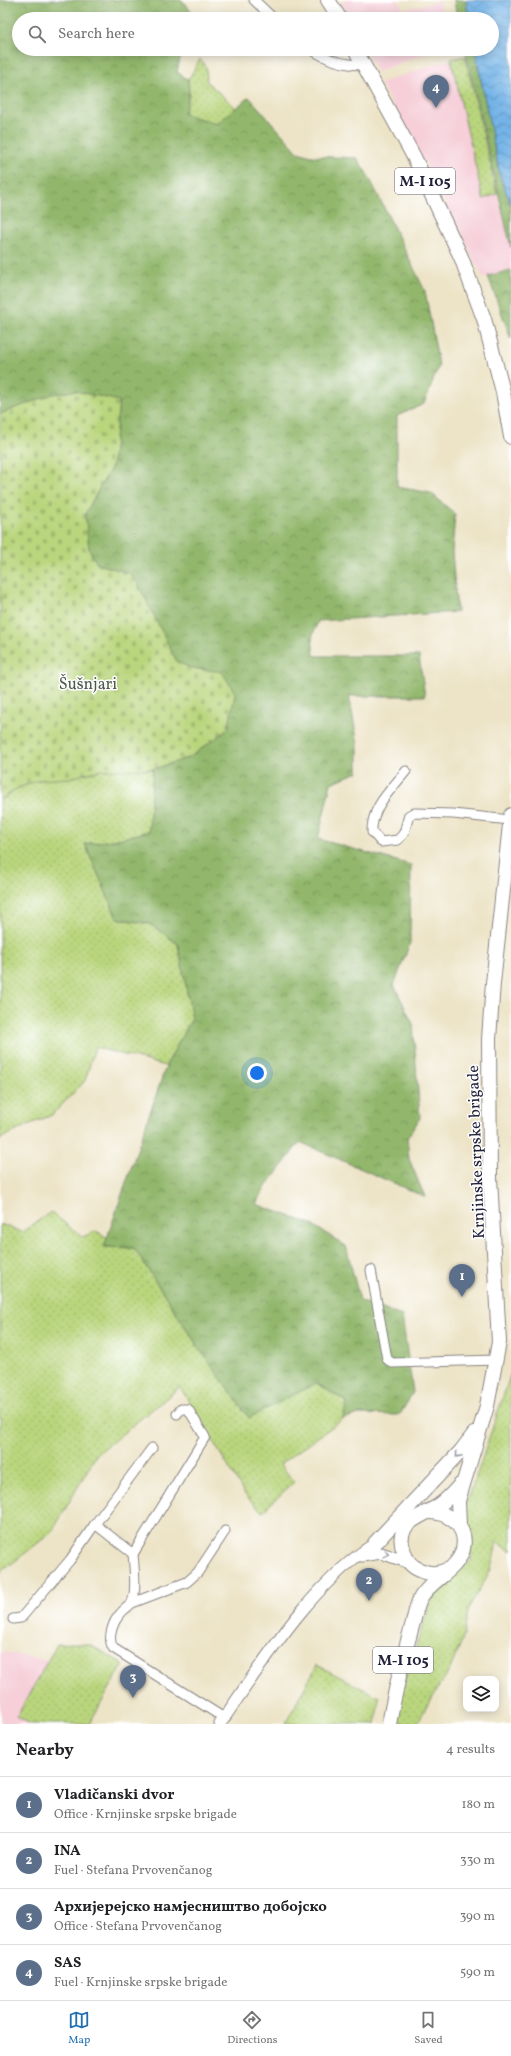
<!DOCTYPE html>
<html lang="en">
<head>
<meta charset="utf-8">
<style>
  :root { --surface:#fff; --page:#f2f2f2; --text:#202124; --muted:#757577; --line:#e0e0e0; --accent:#1f6fb2 }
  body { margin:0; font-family:Vollkorn,serif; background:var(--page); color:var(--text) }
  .controls { position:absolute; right:12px; bottom:12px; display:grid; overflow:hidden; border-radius:8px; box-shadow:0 2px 10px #0003 }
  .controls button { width:36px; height:36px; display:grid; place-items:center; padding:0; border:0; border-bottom:1px solid var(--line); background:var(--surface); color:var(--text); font:20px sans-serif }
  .you { position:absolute; left:257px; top:1073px; width:14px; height:14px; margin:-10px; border:3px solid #fff; border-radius:50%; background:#1a73e8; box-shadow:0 0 0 6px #1a73e833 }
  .badge { display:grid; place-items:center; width:26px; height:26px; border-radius:50%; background:var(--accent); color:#fff; font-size:13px; font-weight:700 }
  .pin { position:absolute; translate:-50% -33px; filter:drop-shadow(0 1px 2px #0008) }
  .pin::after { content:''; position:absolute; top:21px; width:14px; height:12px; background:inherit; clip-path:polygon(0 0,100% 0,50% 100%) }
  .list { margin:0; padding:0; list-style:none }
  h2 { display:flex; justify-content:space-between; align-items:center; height:52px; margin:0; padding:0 16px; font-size:17px }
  h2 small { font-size:13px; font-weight:400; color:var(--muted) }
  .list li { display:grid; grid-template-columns:26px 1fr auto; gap:12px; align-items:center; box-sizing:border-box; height:56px; padding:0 16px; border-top:1px solid var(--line) }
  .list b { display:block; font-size:15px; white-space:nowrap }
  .list p { margin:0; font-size:13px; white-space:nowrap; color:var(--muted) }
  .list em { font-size:13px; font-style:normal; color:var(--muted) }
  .icon { flex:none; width:22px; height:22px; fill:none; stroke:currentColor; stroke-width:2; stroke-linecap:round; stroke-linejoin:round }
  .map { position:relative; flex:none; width:511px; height:1724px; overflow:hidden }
  .search { position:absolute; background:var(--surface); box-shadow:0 2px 10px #0003; left:12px; right:12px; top:12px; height:44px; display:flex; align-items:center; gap:10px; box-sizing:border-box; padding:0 14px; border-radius:22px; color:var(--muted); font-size:15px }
  .sheet { height:276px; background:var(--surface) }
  nav { display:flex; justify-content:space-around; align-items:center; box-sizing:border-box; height:56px; border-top:1px solid var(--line); background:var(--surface); font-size:11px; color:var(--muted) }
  nav a { display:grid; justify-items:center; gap:2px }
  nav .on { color:var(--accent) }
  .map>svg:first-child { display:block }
  .built { fill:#f6cfd9 }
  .green { fill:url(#green-dots); stroke:#6e7c5c }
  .forest { fill:url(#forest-crowns); stroke:#5a6c54 }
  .cemetery { fill:url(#cemetery-stones); stroke:#6e7c5c }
  .water { fill:url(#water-waves); stroke:#4a6a91 }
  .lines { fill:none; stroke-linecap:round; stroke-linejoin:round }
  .minor-casing { stroke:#888381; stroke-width:11 }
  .tertiary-casing { stroke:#888381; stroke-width:13 }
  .primary-casing { stroke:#888381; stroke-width:16 }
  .minor { stroke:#fff; stroke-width:9 }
  .tertiary { stroke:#fff; stroke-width:11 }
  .primary { stroke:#fff; stroke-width:14 }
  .oneway { stroke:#9c9ca7 }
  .labels { text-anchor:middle; stroke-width:3; stroke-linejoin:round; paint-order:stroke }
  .shield { fill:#fff; stroke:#646476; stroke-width:1 }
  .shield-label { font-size:15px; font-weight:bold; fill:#22223b }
  .park-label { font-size:16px; fill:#4f584f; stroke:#fff }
  .street-label { font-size:16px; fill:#22223b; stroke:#fff }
</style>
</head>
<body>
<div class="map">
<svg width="511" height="1724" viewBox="0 0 511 1724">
  <defs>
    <pattern id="green-dots" width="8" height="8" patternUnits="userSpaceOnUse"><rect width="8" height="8" fill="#b9d67d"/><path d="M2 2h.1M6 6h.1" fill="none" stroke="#9fb76d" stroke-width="1.8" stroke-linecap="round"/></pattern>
    <pattern id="forest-crowns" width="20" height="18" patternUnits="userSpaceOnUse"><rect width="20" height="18" fill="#92b76c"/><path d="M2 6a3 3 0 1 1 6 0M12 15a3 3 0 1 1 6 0" fill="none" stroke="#77945a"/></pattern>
    <pattern id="cemetery-stones" width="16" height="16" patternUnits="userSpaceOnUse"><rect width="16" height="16" fill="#b9d67d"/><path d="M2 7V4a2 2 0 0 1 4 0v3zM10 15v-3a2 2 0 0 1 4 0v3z" fill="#9fb76d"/></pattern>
    <pattern id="water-waves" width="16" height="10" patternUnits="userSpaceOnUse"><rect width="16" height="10" fill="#73b3e7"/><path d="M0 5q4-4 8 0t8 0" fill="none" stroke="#5e91bc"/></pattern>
  </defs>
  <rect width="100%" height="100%" fill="#fff"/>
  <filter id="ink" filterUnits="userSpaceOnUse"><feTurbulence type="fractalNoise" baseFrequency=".025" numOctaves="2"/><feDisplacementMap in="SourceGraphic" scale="8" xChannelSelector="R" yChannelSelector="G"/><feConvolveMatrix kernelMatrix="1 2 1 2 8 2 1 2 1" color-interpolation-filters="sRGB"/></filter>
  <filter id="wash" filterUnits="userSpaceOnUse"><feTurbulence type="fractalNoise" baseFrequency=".012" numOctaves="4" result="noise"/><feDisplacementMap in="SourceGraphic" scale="16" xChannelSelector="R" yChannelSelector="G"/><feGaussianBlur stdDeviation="0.9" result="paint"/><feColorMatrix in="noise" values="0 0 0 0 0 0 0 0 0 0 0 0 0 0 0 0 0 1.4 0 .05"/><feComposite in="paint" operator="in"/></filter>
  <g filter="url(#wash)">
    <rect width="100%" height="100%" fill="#ede4c7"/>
    <g class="built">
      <path d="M347,0H399L403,10L440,1L443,19H349L341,3Z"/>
      <path d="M365,49H437L377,72Z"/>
      <path d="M451,59L483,198L497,194L511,248V270L483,278L429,170L380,83Z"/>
      <path d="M0,1651L48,1661L17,1716L30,1724H0Z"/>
    </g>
    <g class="green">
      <path d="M465,56L497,194L483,199L451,59Z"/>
      <path d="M200,59L206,67L207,82L236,108L217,124L183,114L189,95L188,80Z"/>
      <path d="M153,769L149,831L119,839L85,844L117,918L150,924L178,944L192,1018L166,1066L95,1047L85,1081L52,1115L30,1124L0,1139V800L16,789L38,780L69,778L101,770Z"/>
      <path d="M51,1212L82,1237L96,1231L108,1238L105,1247L134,1248L199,1348L316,1383L347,1402L343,1419L280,1464L294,1482L262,1512L246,1496L180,1387L96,1455L52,1532L0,1573V1224L22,1232Z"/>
      <path d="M511,1373V1551L497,1542L491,1569L468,1610L464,1636L449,1671L432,1697L417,1724H396L403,1685L432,1598L445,1582L471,1561V1537L464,1518V1508L474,1483Z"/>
      <path d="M73,1643L90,1645L124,1664L89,1724H30L17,1716L57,1644Z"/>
      <path d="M317,1665L379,1697L376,1724H285Z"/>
    </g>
    <g class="forest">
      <path d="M0,0H182L197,19H19V49H182L177,72L188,80L189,95L184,114L217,124L249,97L298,152L311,156L357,158L370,179L425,291L439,365L424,404L397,416V487L431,493L455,514L452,552L457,612L318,621L312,637L314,656H419L425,696H349L358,744V772L331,783L318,839L411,865L410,943L394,985L413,1024L420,1118L407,1138L409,1159L425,1197L300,1142L265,1188L256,1204L311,1224L346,1246L360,1301L402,1316L413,1392L401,1413L397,1415L359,1414L343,1419L347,1402L316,1383L249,1418L199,1348L134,1248L104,1247L166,1066L192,1018L178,944L150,924L117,918L85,844L119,839L149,831L153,769L190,757L228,729L235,693L205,669L191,668L177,662L137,582L129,573L97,564L89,549L85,514L112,466L119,401L74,391L53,394L0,414Z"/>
      <path d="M454,0H466L469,19H457Z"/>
      <path d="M465,49H475L500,176L511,205V248Z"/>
      <path d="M511,270V339L488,276Z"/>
    </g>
    <path class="cemetery" d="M75,391L119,401L112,466L85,514L89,549L97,564L129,573L137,582L177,662L191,668L222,672L235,693L228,729L190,757L153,769L101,770L69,778L38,780L16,789L0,800V414L53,394Z"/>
    <path class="water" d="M466,0H511V205L500,176L475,49H492V19H469Z"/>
  </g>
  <g filter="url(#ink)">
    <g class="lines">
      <defs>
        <g id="minor">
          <path d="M254,0L274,19"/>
          <path d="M311,49C327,60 343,65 363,65"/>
          <path d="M406,771C391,790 371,807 372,832L381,842L398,840L404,833L409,815L414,813L453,814L510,820"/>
          <path d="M371,1270L387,1359L392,1363L497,1360"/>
          <path d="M95,1524L133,1554C134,1567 137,1591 132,1602C130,1606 124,1609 121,1613C113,1621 107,1638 113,1648L224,1718"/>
          <path d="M133,1554L205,1437L188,1409H181L177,1414"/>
          <path d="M132,1603L187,1582L198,1572L225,1531"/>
          <path d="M13,1619L21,1618L70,1560L95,1524L152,1448"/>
        </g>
        <g id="tertiary">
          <path d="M362,1556L381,1553L410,1563"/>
          <path d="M220,1724C263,1662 315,1578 382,1539"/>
        </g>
        <g id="primary">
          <path d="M328,0L340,19"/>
          <path d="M355,49L414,157L461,257L484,319L503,392L511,437"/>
          <path d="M459,1525L458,1501L487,1406L499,1342L490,1178L489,1039L493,983L511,815"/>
          <path d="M375,1543L461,1451L474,1434"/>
          <path d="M447,1570C438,1574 428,1574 420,1570C412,1567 406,1560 404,1552C393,1522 420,1518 438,1506C447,1500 453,1493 460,1485"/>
          <path d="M389,1724C395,1691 403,1658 412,1626C415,1617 416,1605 421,1597C432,1579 458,1570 463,1549C468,1526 448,1511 427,1512"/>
        </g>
      </defs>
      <use href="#minor" class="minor-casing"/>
      <use href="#tertiary" class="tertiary-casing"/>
      <use href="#primary" class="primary-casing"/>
      <use href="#minor" class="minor"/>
      <use href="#tertiary" class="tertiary"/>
      <use href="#primary" class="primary"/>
    </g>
    <defs><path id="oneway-chevron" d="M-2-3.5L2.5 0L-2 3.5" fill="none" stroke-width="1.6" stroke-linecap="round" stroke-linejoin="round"/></defs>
    <g class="oneway">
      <use href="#oneway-chevron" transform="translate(458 1455) rotate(131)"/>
      <use href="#oneway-chevron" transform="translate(386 1554) rotate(14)"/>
    </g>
  </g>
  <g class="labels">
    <g class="shield">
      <rect x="395" y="168" width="60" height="26" rx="3"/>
      <rect x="373" y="1647" width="60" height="26" rx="3"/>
    </g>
    <g class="shield-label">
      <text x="425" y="186">M-I 105</text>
      <text x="403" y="1665">M-I 105</text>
    </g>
    <g class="park-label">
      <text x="88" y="689">Šušnjari</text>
    </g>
    <g class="street-label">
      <text transform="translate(475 1152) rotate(-92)" y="6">Krnjinske srpske brigade</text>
    </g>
  </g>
</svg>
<div class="controls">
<button><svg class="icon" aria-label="layers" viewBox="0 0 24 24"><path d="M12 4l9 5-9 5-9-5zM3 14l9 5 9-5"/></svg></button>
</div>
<div class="you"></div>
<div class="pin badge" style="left:462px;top:1297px;background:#5c6f8a">1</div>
<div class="pin badge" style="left:369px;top:1601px;background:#5c6f8a">2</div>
<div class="pin badge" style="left:133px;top:1698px;background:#5c6f8a">3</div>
<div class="pin badge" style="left:436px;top:108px;background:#5c6f8a">4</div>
<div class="search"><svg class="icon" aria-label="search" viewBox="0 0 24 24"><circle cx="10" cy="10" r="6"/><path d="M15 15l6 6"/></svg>Search here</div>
</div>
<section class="sheet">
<h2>Nearby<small>4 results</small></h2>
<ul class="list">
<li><span class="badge" style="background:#5c6f8a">1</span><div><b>Vladičanski dvor</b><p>Office · Krnjinske srpske brigade</p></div><em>180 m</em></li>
<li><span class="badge" style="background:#5c6f8a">2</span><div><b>INA</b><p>Fuel · Stefana Prvovenčanog</p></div><em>330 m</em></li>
<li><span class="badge" style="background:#5c6f8a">3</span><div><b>Архијерејско намјесништво добојско</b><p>Office · Stefana Prvovenčanog</p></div><em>390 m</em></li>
<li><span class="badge" style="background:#5c6f8a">4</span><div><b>SAS</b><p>Fuel · Krnjinske srpske brigade</p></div><em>590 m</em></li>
</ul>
</section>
<nav>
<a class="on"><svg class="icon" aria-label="map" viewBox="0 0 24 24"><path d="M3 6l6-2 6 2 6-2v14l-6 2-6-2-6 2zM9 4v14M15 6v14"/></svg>Map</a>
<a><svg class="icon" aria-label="directions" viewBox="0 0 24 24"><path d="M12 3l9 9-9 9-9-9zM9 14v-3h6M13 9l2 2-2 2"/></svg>Directions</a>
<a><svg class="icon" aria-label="saved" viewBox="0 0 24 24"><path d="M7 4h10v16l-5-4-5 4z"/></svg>Saved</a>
</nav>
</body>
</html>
